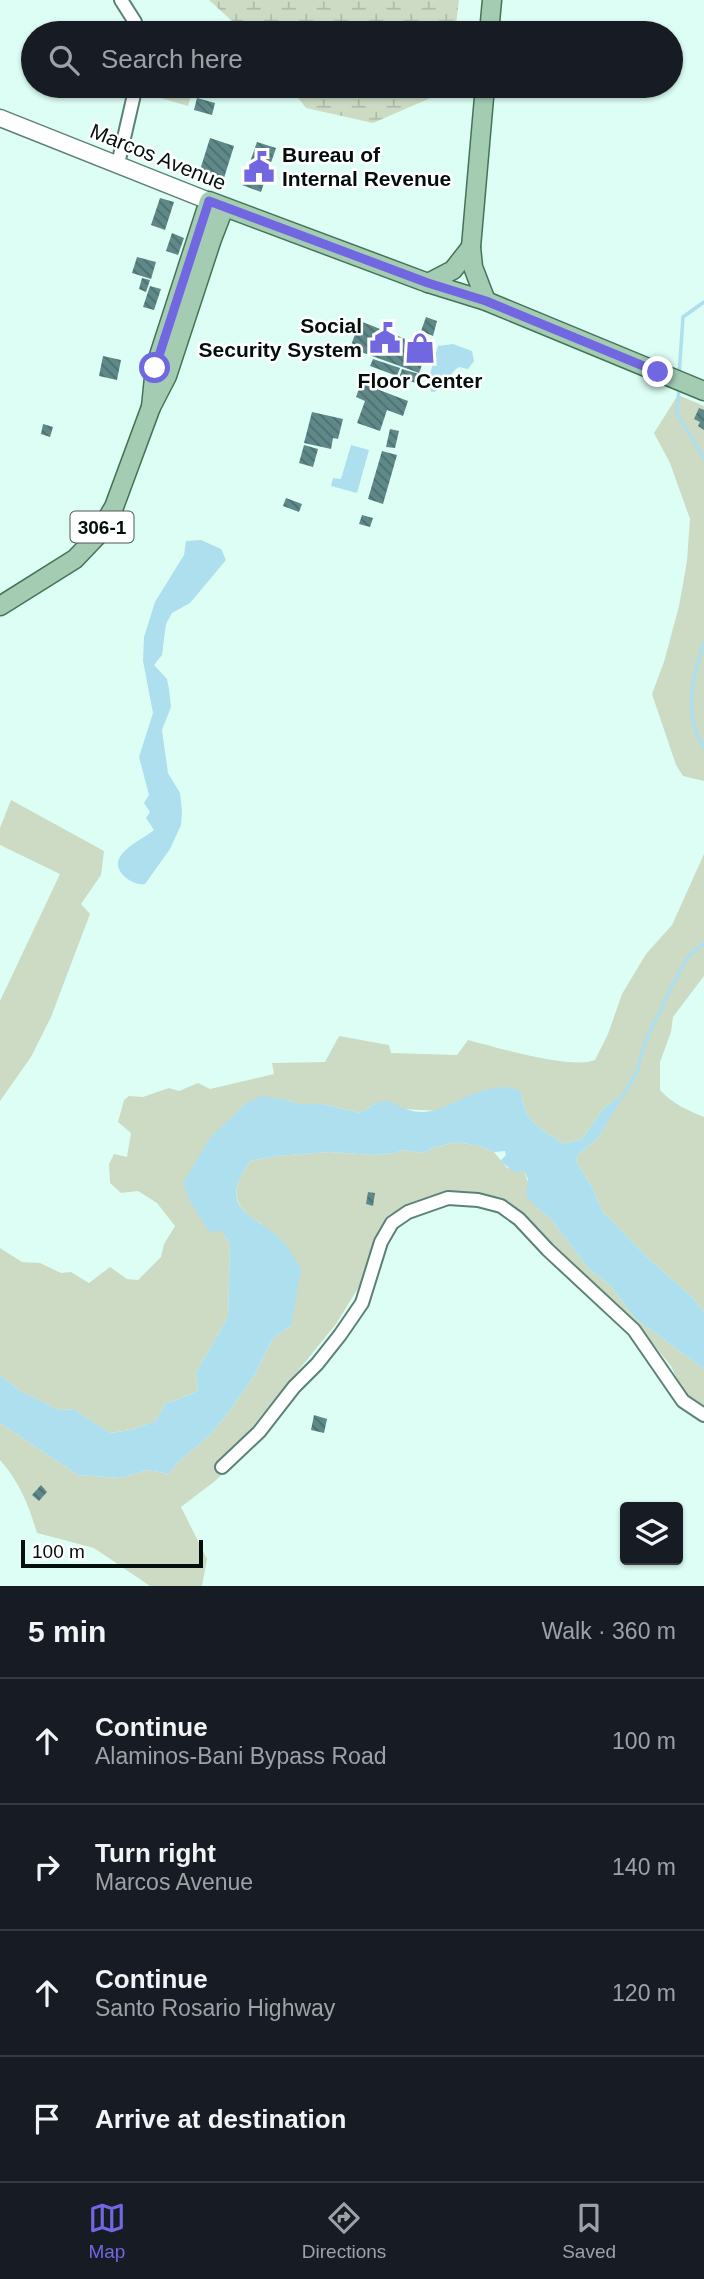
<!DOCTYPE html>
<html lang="en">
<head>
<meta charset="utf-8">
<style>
  :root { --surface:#171b24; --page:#242831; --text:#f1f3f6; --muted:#9ea1a6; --line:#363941; --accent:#7067e1 }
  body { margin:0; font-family:Arial,sans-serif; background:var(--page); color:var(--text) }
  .controls { position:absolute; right:21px; bottom:21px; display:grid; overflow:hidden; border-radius:7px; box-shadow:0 2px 5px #0004 }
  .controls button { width:63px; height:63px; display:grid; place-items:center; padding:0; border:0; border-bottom:2px solid var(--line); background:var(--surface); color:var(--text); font:35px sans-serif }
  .scale { position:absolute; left:21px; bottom:18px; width:182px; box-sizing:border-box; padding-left:7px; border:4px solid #020f0c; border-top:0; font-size:19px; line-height:24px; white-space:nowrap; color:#020f0c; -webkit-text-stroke:5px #fff; paint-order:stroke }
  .stop { position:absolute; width:21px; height:21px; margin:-16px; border:5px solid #7067e1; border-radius:50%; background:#fff }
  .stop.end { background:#7067e1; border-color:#fff; box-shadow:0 2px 7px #0008 }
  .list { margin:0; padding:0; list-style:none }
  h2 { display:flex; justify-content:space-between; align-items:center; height:91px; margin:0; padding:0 28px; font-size:30px }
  h2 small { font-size:23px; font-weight:400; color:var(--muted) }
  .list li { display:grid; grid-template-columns:46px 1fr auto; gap:21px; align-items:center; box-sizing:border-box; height:126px; padding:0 28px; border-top:2px solid var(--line) }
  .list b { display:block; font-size:26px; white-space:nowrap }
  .list p { margin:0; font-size:23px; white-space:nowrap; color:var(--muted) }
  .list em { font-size:23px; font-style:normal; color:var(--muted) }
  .icon { flex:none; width:38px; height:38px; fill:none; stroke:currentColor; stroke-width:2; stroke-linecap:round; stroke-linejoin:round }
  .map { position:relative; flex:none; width:704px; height:1586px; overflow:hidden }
  .search { position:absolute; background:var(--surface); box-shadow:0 2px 5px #0004; left:21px; right:21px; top:21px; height:77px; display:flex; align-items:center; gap:18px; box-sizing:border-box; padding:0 24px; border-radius:38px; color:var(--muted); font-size:26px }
  .sheet { height:595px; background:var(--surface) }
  nav { display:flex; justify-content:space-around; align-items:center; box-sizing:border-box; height:98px; border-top:2px solid var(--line); background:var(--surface); font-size:19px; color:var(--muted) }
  nav a { display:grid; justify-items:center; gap:4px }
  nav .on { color:var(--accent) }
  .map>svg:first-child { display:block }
  .green { fill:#cddbc5 }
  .wetland { fill:url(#wetland-marsh) }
  .water { fill:#addfef }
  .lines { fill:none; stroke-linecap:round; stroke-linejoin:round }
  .stream { stroke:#addfef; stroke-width:3.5 }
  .building { fill:url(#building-back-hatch) }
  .street-casing { stroke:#5c8278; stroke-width:16 }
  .secondary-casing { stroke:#5c8278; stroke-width:19 }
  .primary-casing { stroke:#447457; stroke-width:21 }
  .street { stroke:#fff; stroke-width:12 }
  .secondary { stroke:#fff; stroke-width:16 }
  .primary { stroke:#a4ccb3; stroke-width:18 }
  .route { stroke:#7067e1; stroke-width:9 }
  .labels { text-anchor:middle; stroke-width:5; stroke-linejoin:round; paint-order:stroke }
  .shield { fill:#fff; stroke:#4e5755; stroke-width:2 }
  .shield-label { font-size:19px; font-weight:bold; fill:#020f0c }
  .poi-label { font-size:21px; font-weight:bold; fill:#020f0c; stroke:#fff; text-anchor:start }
  .street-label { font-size:21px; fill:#020f0c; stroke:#fff }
</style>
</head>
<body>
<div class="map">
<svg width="704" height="1586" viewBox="0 0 704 1586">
  <defs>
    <pattern id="wetland-marsh" width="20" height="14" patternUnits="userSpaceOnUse" patternTransform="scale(1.75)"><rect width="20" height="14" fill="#cddbc5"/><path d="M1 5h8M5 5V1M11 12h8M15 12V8" fill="none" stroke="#aebba8"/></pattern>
    <pattern id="building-back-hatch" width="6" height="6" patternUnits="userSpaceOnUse" patternTransform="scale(1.75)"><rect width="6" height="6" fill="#5f8889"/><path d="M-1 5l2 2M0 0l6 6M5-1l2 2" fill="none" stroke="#4c6e6e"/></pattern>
  </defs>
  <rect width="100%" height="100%" fill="#ddfef5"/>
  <g class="green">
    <path d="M146,86H194L188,106L144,93Z"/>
    <path d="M678,395L704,406V781L683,776L676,765L652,694L664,662L679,606L687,561L690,519L670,463L654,433Z"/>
    <path d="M11,800L104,851L101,875L81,904L90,914L51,1017L31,1057L0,1101V1001L60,874L0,845V828Z"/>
    <path d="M704,854V976L673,1017L671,1032L660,1062V1090C673,1104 687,1110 704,1117V1312L691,1296L649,1259L602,1211L593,1189L576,1161L578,1155L598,1138L623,1095L604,1108L582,1139L564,1144C540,1129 524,1122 521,1091L461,1101L439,1111L403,1109L378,1102L360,1113L323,1104H298L287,1100L245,1104L229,1121L222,1231L230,1244L228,1317L196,1373L198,1390L192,1394L165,1404L156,1421L131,1430L109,1433L73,1409L59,1410L20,1391L0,1375V1248L22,1262L40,1263L61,1273L71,1272L89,1283L110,1267L127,1279L138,1280L161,1257L164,1244L175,1226L157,1203L138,1191L121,1193L110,1183L109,1164L114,1154L127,1157L131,1133L118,1122L124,1100L129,1096L143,1097L169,1088L179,1091L198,1083L210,1089L274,1074L272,1063L325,1062L339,1036L389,1045L391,1053L457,1055L468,1040C495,1047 572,1070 595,1060L608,1034L622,994L646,954L672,925Z"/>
    <path d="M457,1142L480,1146L494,1152L507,1168L524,1171L537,1208L550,1218L589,1269L610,1285L635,1318L704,1369V1411L684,1393L671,1366L649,1339L514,1209L472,1197L407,1209L336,1324L251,1429L234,1463L215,1481L181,1507L207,1559L202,1586H150L94,1548L37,1533C29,1506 19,1481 0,1460V1423L78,1475L120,1478L148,1470L169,1474L177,1463L210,1435L225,1417L254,1376L273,1338L291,1326L262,1224C231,1207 230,1190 250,1161L276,1156L330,1152L373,1155L395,1153L403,1150L423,1153L435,1147Z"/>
  </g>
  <g class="wetland">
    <path d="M209,0H459L455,33H245Z"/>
    <path d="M289,86H444L442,93L373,123L306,108Z"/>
  </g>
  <g class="water">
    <path d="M453,344L472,351L474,361L468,369L459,367C445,375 451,391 431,392L428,381L438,346Z"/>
    <path d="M351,445L369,450L357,493L331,486L333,478L341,479Z"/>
    <path d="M201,540L221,549L226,560L190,603L172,613L166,624L162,655L154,665L167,679L169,689L171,707L162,730L168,773L180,793L182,811L181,825L170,849L145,884C138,885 131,882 125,877C102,856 141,841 154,830L146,818L150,812L144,803L149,795L139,757L153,713L143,661L144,637L155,602L184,555L186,541Z"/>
    <path d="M508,1087L521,1091C524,1122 540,1129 564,1144L582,1139L604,1108L625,1093L598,1138L578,1155L576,1161L593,1189L602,1211L649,1259L691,1296L704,1312V1369L635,1318L610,1285L589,1269L550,1218L537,1208L526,1195L528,1179L524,1171L514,1172L500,1161L506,1155L505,1151L494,1152L480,1146L457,1142L435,1147L423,1153L403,1150L395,1153L373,1155L330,1152L276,1156L250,1161C213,1215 260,1213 286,1245C292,1252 296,1261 301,1269L291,1326L273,1338L254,1376L225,1417L210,1435L177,1463L169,1474L148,1470L120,1478L78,1475L0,1423V1375L20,1391L59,1410L73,1409L110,1433L131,1430L156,1421L165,1404L192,1394L198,1390L196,1373L228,1317L230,1244L222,1231L209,1232L190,1201L183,1183L210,1138L245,1104L262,1096L287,1100L298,1104H323L360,1113L378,1102L390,1101C430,1127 449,1100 485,1090C492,1088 500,1088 508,1087Z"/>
  </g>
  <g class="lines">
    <g class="stream">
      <path d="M679,376L683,317L704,302"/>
      <path d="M679,388L677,414L704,458"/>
      <path d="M704,643C692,678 683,715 704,748"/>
      <path d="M622,1097L636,1073L646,1040L672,986L687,958L704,943"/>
    </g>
  </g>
  <g class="building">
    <path d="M199,86H215L212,98L197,94Z"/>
    <path d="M197,98L215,103L212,115L194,110Z"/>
    <path d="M210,138L234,146L224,178L200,170Z"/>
    <path d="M257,142L276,148L261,192L242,185Z"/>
    <path d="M160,198L174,202L165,230L151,225Z"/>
    <path d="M172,233L184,238L178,255L166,251Z"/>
    <path d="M137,257L156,262L151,279L132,273Z"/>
    <path d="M142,278L150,280L146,292L139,289Z"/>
    <path d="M150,286L161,289L154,310L143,307Z"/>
    <path d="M426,317L437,321L433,336L421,331Z"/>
    <path d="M360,321L428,348L419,373L350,348Z"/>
    <path d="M103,356L121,360L117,380L99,376Z"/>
    <path d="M373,359L400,368L397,376L370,366Z"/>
    <path d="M402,369L419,374L416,383L399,378Z"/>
    <path d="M361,383L408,401L403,416L387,410L380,431L357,423L365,401L356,397Z"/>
    <path d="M699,408L704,410V430L698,426L700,422L694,419Z"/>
    <path d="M312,412L343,419L338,439L333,438L331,449L304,443Z"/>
    <path d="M43,424L53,427L50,437L41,434Z"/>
    <path d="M390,429L399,431L395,448L386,447Z"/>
    <path d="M304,445L318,449L313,467L299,463Z"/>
    <path d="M382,451L397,455L383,504L368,499Z"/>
    <path d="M286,498L302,504L299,512L283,506Z"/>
    <path d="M362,515L373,518L370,527L359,524Z"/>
    <path d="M368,1192L375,1193L373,1206L366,1204Z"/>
    <path d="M314,1415L327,1419L324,1433L311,1430Z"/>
    <path d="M41,1485L47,1492L39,1501L32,1495Z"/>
  </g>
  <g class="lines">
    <defs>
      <g id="street">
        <path d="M121,0L135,22L136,33"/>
        <path d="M118,164L136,86"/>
        <path d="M222,1467L259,1432L294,1387L317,1364L340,1335L362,1303L381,1242L392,1223L408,1212L448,1198L478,1200L501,1206L519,1219L548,1250L634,1330L683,1401L704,1415"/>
      </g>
      <path id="secondary" d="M0,118L209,201"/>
      <g id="primary">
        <path d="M489,33L492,0"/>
        <path d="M485,86L471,247L473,267L486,301"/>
        <path d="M428,283L453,270L471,247"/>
        <path d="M151,407L155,368L209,201L428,283L486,301L704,391"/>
        <path d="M0,606L75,559L96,537L114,507L151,407L167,376L212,239L224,208"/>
      </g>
    </defs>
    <use href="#street" class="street-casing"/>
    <use href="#secondary" class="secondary-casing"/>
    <use href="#primary" class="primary-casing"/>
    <use href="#street" class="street"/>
    <use href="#secondary" class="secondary"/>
    <use href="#primary" class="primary"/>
  </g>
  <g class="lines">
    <path class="route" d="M155,368L209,201L428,283L486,301L658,372"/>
  </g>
  <defs>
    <symbol id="civic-bare" viewBox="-9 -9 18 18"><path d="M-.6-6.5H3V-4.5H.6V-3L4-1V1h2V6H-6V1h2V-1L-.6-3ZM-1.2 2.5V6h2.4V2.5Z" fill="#7067e1" stroke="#fff" stroke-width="2.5" paint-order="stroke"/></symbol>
    <symbol id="shop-bare" viewBox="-9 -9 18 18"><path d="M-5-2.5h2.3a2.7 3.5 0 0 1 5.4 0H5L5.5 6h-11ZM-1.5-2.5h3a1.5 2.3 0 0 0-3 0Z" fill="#7067e1" stroke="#fff" stroke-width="2.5" paint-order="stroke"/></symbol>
  </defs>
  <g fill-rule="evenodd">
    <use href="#civic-bare" x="237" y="145" width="44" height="44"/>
    <use href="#civic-bare" x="363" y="316" width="44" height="44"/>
    <use href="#shop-bare" x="398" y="326" width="44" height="44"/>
  </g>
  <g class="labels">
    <rect class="shield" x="70.5" y="511.5" width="63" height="31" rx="5"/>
    <g class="shield-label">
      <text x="102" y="534">306-1</text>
    </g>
    <g class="poi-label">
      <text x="282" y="162">Bureau of<tspan x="282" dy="24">Internal Revenue</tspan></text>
      <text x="362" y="333" text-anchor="end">Social<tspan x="362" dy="24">Security System</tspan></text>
      <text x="420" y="388" text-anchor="middle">Floor Center</text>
    </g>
    <g class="street-label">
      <text transform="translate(158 157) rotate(22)" y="7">Marcos Avenue</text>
    </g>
  </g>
</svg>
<div class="controls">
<button><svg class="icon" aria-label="layers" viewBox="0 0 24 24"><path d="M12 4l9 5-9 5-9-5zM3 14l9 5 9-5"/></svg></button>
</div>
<div class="scale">100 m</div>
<div class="stop" style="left:155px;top:368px"></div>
<div class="stop end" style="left:658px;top:372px"></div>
<div class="search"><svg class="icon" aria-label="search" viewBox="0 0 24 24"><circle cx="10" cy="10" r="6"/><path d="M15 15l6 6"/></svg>Search here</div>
</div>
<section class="sheet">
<h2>5 min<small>Walk · 360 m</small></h2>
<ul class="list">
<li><svg class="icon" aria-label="ahead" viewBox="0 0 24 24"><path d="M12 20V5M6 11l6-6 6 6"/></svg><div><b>Continue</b><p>Alaminos-Bani Bypass Road</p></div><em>100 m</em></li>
<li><svg class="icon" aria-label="right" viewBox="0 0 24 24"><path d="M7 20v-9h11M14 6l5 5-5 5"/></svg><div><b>Turn right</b><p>Marcos Avenue</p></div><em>140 m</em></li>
<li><svg class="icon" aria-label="ahead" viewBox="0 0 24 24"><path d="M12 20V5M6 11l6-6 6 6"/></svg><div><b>Continue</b><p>Santo Rosario Highway</p></div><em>120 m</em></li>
<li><svg class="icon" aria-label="arrive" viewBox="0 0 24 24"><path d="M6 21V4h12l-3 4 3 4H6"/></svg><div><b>Arrive at destination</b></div></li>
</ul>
</section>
<nav>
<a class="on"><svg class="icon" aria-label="map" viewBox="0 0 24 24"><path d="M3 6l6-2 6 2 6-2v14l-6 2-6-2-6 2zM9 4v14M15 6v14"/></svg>Map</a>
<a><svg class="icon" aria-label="directions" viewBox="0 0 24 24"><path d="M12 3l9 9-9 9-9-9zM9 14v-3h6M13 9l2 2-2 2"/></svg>Directions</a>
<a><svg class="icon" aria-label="saved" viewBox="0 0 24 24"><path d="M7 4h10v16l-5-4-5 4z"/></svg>Saved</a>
</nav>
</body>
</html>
